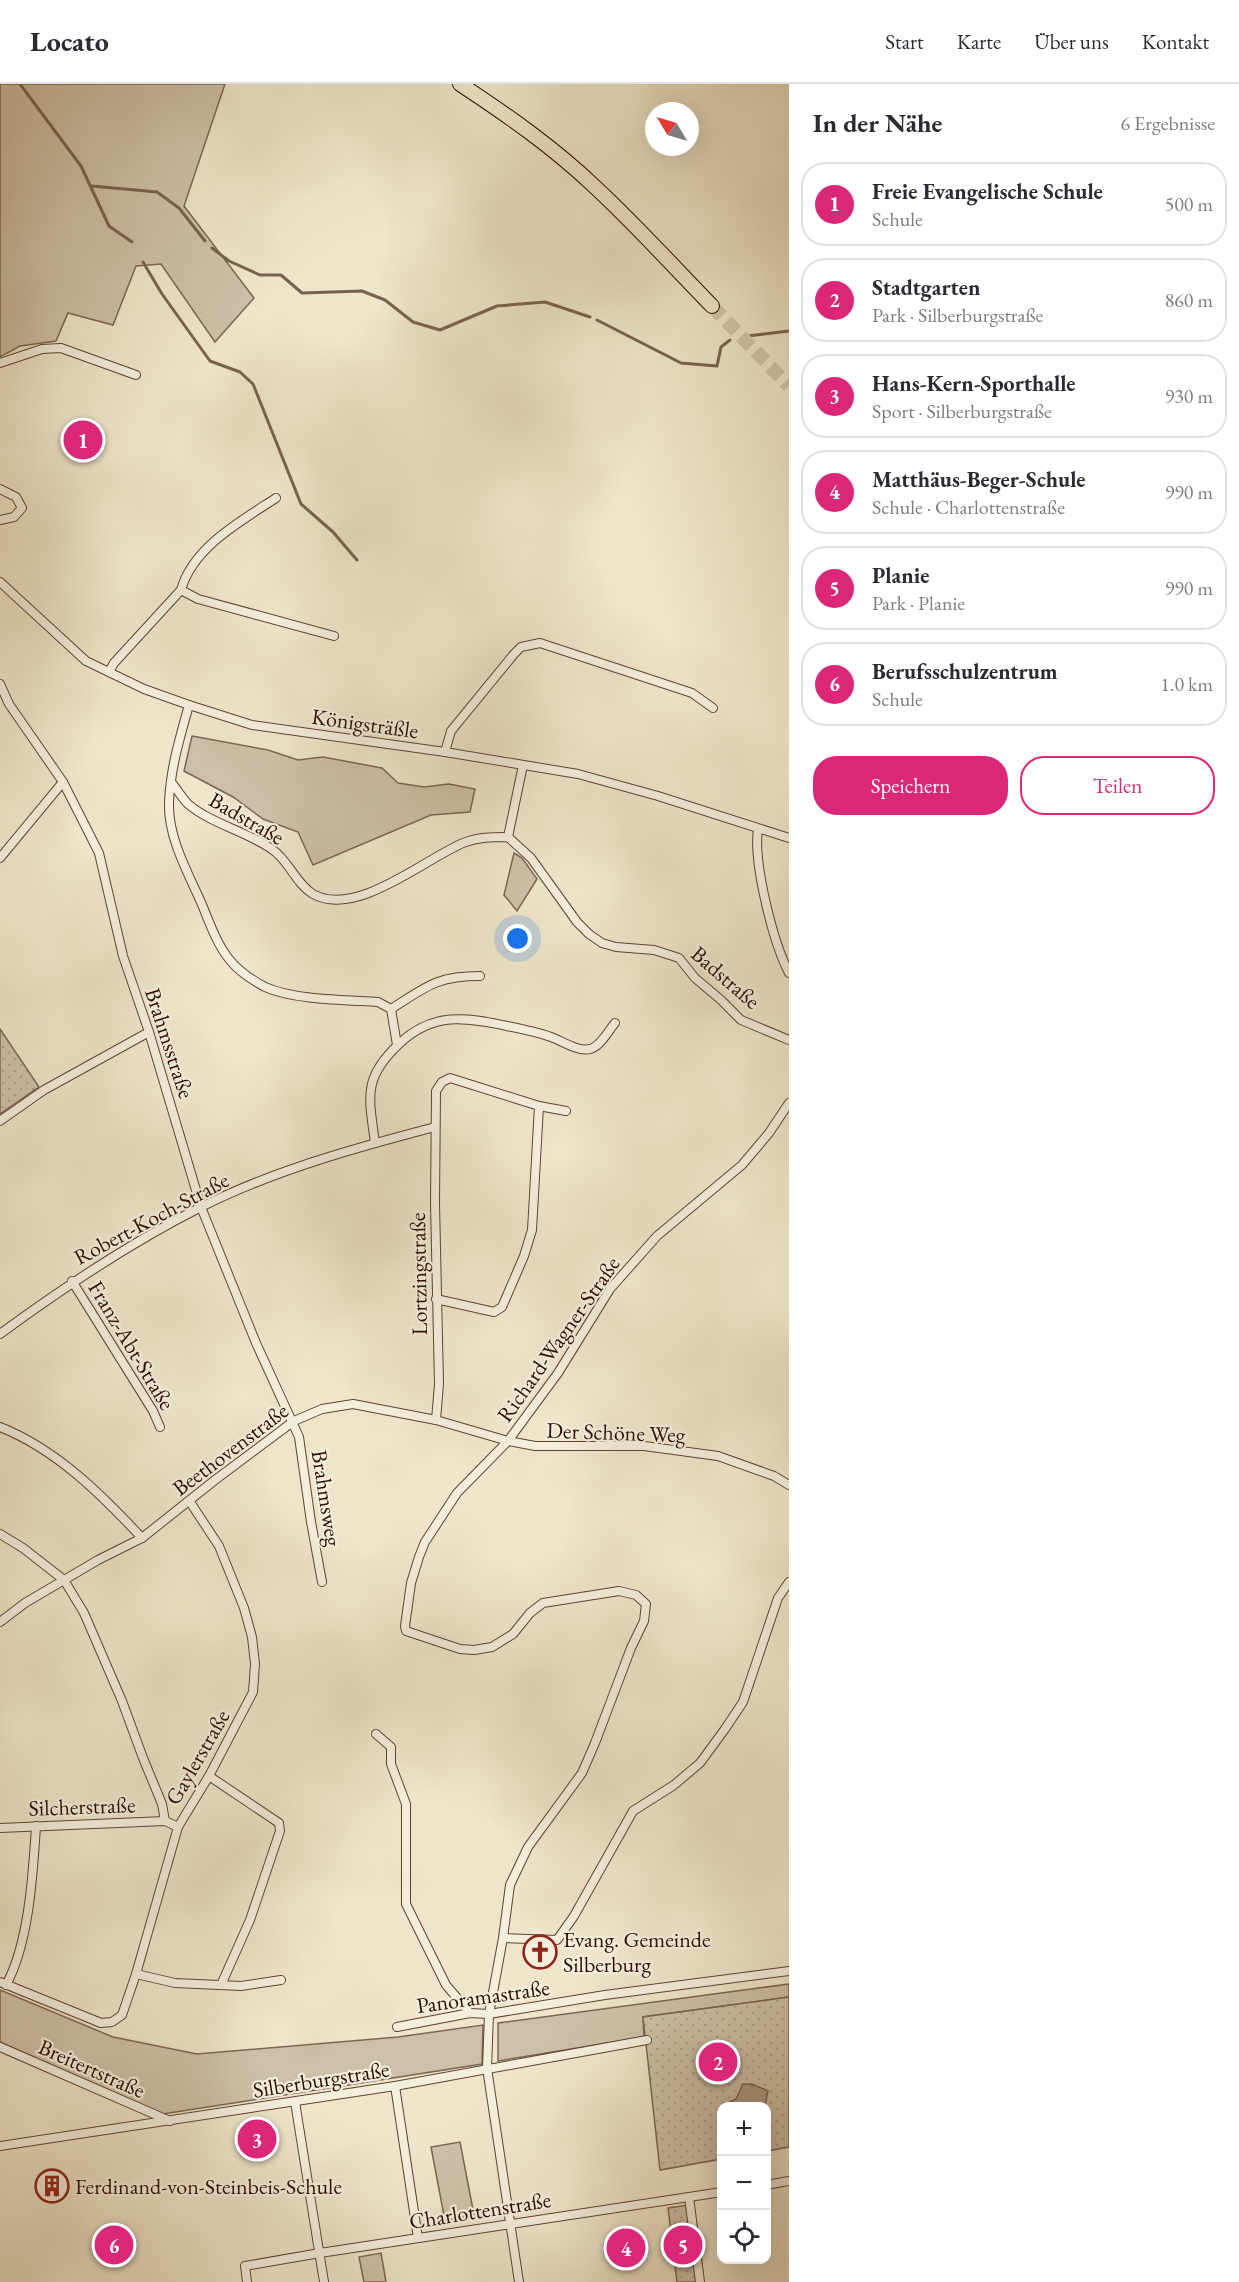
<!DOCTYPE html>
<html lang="de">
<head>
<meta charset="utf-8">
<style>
  :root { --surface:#fff; --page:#f7f7f7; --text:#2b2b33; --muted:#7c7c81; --line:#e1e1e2; --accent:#db2777 }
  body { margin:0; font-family:"EB Garamond",serif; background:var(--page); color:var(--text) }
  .controls { position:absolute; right:18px; bottom:18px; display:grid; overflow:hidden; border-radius:12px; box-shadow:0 6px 24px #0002 }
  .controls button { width:54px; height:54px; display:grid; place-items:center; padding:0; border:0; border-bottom:2px solid var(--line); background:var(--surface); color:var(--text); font:30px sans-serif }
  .compass { position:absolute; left:645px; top:18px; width:54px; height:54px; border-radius:50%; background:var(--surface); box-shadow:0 6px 24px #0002; rotate:308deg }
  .you { position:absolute; left:518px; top:855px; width:21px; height:21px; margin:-15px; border:4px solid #fff; border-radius:50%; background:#1a73e8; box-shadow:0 0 0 9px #1a73e833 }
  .badge { display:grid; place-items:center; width:39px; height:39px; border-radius:50%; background:var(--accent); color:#fff; font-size:20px; font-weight:700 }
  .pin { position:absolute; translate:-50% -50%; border:3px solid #fff; box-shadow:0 2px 6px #0006 }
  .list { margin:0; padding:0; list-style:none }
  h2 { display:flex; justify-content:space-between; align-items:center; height:78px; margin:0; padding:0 24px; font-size:26px }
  h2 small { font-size:20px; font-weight:400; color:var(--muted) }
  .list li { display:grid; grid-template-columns:39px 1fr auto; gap:18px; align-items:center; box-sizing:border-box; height:84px; margin:0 12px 12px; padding:0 12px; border:2px solid var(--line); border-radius:24px }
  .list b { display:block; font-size:22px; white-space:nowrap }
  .list p { margin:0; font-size:20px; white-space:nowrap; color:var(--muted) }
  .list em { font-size:20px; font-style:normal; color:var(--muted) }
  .actions { display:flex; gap:12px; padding:18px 24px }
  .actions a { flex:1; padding:14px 0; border:2px solid var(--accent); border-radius:24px; text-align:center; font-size:21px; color:var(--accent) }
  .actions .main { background:var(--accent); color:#fff }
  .icon { flex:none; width:33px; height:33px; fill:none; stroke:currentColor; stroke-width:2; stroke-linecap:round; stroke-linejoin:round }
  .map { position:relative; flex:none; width:789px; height:2198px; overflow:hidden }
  header { display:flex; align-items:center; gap:36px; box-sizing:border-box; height:84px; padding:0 30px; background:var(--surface); border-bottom:2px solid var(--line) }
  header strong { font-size:28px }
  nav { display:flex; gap:33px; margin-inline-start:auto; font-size:21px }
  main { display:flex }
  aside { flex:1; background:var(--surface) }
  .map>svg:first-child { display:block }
  .green { fill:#cdc0a8; stroke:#7d6654; stroke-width:1.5 }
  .park { fill:url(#park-dots); stroke:#7d6654; stroke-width:1.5 }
  .water { fill:url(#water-ripples); stroke:#796350; stroke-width:1.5 }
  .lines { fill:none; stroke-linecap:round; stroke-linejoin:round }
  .stream { stroke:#796350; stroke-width:3 }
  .primary-tunnel { stroke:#d1c5ac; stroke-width:14; stroke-dasharray:14 7; stroke-linecap:butt }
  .street-casing { stroke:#5d4332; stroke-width:10 }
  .primary-casing { stroke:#2d0d00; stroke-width:16 }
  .street { stroke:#f4eedd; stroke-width:8 }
  .primary { stroke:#eee5ca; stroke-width:14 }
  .labels { text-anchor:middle; stroke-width:4.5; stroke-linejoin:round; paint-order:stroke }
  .street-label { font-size:22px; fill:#2d0d00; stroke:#f4eedd }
  .poi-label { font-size:22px; fill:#2d0d00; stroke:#f4eedd; text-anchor:start }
</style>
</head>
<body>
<header>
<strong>Locato</strong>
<nav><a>Start</a><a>Karte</a><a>Über uns</a><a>Kontakt</a></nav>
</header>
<main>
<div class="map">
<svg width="789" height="2198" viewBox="0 0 789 2198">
  <defs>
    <pattern id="park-dots" width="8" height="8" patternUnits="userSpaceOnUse" patternTransform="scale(1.5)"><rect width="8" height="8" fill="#cdc0a8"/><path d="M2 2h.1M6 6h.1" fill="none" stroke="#b0a48f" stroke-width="1.8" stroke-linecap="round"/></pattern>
    <pattern id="water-ripples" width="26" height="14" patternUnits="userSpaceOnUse" patternTransform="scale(1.5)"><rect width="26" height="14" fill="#ac9c85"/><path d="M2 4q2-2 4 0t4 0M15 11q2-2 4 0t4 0" fill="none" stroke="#8c7e6a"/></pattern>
  </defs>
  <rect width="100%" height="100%" fill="#eee5ca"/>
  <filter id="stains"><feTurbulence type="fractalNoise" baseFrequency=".00333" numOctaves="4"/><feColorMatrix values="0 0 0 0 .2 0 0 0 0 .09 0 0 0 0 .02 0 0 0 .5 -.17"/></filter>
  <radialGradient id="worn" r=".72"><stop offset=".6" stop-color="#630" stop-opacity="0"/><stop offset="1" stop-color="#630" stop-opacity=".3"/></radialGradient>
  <g class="green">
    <path d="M0,0H225L184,122L254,214L215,258L161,180L136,182L113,241L68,229L56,257L20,262L0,273Z"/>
    <path d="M192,652L268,666L298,676L323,673L382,684L398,699L424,703L449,700L475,705L470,728L431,731L313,781L298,748L263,735L233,713L184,687Z"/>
    <path d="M514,769L522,774L537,795L517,827L504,811Z"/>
    <path d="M789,1900V1913L643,1933L644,1953L498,1977V1939Z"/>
    <path d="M0,1906L113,1953L197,1970L398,1953L483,1941L482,1980L163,2030L0,1958Z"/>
    <path d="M460,2058L474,2131L445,2137L431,2063Z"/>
    <path d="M381,2169L386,2198H364L359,2173Z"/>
  </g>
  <g class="park">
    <path d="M0,945L39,1003L0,1030Z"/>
    <path d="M789,1913V2063L767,2067L766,2022H722L721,2075L660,2086L643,1933Z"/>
    <path d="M689,2121L697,2198H677L668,2124Z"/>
  </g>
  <path class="water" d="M743,2000H752L768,2007L765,2022H727L729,2018L736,2015Z"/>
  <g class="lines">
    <g class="stream">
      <path d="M20,0L81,82L109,142L132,158"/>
      <path d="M92,102L157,108L179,124L205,157"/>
      <path d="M212,164L229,177L260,191H281L302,209L362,207L385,216L413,238L440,246L497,222L545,218L590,233"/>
      <path d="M143,178L162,210L210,277L240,288L253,300L301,420L333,448L357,476"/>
      <path d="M597,236L681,279L717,282L721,263L730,256"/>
      <path d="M748,252L789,247"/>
    </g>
    <path class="primary-tunnel" d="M712,222L789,302"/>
    <defs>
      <g id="street">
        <path d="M0,279L42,265L61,264L136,291"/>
        <path d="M0,405L16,413L22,424L14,433L0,436"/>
        <path d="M0,498L86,577L144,605L189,621L252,641L445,668L578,690L658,712L789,754"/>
        <path d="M181,506L198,515L334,552"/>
        <path d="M109,588L114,579L181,506C193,463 241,437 276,414"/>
        <path d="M0,600L9,620L63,698L99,769L123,872L149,948L201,1123L256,1259L299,1353L311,1438L322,1498"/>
        <path d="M189,621C180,653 170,686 169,719C168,755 189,790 203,823C210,840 217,860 229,875C238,887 252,896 265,903C294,916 345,916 378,918L391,925L397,961"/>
        <path d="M445,668L451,647L514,570L521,563L540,559L692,609L713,624"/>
        <path d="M171,698C177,705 182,714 188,720C213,741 247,747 273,766C289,777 296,800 313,810C356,834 423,776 463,759C478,753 492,753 508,753L531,774L577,838L589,850L602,859L616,863L654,866L679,874L695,894L721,916L741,936L789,956"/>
        <path d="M758,745C753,779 773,858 789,889"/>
        <path d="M508,753L523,681"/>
        <path d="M0,774L63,698"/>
        <path d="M391,925C426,903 436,892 480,892"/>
        <path d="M0,1037L44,1006L149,948"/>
        <path d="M375,1059C369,1013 362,994 400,959C433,928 465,933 507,942C522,945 537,948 551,953C562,957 578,968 590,965C600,963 609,946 615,939"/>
        <path d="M72,1197L153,1327L160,1343"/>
        <path d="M436,1215L494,1228L502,1223L524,1172L532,1146L539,1022"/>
        <path d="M0,1250C64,1203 130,1159 201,1123C275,1086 355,1064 435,1043"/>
        <path d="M436,1336L439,1300L435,1119L436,1007L442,998L450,994L539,1022L566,1027"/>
        <path d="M0,1343C56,1365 102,1411 142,1454"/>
        <path d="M0,1450L23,1464L64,1496L84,1529L122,1617L143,1674L162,1720L165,1737L178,1743"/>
        <path d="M0,1538L25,1519L98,1476L142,1454L215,1396L294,1337L322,1325L353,1320L436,1336L508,1357L535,1362H644L718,1372L774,1392L789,1401"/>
        <path d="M376,1650L391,1663V1680L406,1720V1820L446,1901L470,1929"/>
        <path d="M209,1692L279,1739L280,1747L250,1836L221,1901"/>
        <path d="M0,1744L165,1737"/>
        <path d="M503,1854L557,1856L574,1832L633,1727L674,1701L700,1679L725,1645L743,1618L778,1514L789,1498"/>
        <path d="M136,1890L175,1899L241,1902L281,1896"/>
        <path d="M0,1898L101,1939L112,1938L122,1931L136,1890L178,1743L209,1692L253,1608L255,1580L252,1553L244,1524L219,1462L190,1418"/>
        <path d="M6,1901C29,1860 33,1789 36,1742"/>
        <path d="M397,1943L470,1929L489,1930L605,1911L789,1887"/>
        <path d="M0,1963L170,2037"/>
        <path d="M395,2002L418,2154"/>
        <path d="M295,2018L324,2198"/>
        <path d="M0,2062L395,2002L647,1956"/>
        <path d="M766,2101L789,2097"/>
        <path d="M689,2113L700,2198"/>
        <path d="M247,2198L245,2182L320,2169L722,2108"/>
        <path d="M519,2198L487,1984L489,1930L503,1854L510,1801L528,1763L582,1689L595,1659L631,1564L644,1537L646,1520L636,1511L619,1507L543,1519L530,1529L513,1550L492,1563L474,1566L460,1565L406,1547L405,1542L411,1499L419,1473L425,1458L457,1409L508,1357L558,1289L610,1205L657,1152L742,1081L769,1049L789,1019"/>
      </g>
      <path id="primary" d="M460,0C507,31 553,63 594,102C635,140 673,182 712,222"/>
    </defs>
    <use href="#street" class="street-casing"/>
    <use href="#primary" class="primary-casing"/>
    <use href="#street" class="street"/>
    <use href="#primary" class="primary"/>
  </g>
  <defs>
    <symbol id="church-ring" viewBox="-11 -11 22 22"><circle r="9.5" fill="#f4eedd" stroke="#8f2418" stroke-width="1.5"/><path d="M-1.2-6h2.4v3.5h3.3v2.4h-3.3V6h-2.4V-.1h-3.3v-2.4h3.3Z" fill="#8f2418"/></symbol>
    <symbol id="building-ring" viewBox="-11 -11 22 22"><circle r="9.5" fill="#f4eedd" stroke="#8f2418" stroke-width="1.5"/><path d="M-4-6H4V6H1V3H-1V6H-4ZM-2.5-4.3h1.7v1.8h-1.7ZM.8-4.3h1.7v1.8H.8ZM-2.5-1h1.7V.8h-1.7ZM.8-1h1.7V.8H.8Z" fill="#8f2418"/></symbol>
  </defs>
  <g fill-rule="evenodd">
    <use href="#church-ring" x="521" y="1849" width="38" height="38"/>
    <use href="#building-ring" x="33" y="2083" width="38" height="38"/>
  </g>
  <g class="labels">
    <g class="street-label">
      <text transform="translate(365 639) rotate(8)" y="8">Königsträßle</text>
      <text transform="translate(247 734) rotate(30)" y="8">Badstraße</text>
      <text transform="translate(726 893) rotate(41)" y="8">Badstraße</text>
      <text transform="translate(170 959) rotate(72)" y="8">Brahmsstraße</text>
      <text transform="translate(151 1134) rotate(-28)" y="8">Robert-Koch-Straße</text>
      <text transform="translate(418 1190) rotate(-91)" y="8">Lortzingstraße</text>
      <text transform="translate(558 1255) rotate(-55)" y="8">Richard-Wagner-Straße</text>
      <text transform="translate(132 1261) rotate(59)" y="8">Franz-Abt-Straße</text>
      <text transform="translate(616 1348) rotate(2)" y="8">Der Schöne Weg</text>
      <text transform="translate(230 1365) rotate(-37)" y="8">Beethovenstraße</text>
      <text transform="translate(327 1414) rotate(81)" y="8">Brahmsweg</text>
      <text transform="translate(197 1673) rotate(-60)" y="8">Gaylerstraße</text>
      <text transform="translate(82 1722) rotate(-2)" y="8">Silcherstraße</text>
      <text transform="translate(483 1912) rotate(-8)" y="8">Panoramastraße</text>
      <text transform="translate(92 1984) rotate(24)" y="8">Breitertstraße</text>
      <text transform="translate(321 1995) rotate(-9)" y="8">Silberburgstraße</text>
      <text transform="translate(480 2126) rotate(-9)" y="8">Charlottenstraße</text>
    </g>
    <g class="poi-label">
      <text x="563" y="1863">Evang. Gemeinde<tspan x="563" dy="25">Silberburg</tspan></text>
      <text x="75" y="2110">Ferdinand-von-Steinbeis-Schule</text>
    </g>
  </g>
  <rect width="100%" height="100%" filter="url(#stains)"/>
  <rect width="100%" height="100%" fill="url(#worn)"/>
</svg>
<div class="controls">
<button>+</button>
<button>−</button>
<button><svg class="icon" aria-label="locate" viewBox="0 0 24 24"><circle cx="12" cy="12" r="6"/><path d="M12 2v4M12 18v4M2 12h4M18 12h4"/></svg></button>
</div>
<svg class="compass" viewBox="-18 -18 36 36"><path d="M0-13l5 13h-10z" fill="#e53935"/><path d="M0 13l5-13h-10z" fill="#7c7c81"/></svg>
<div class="you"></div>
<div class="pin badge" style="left:83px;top:356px">1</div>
<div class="pin badge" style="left:718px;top:1978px">2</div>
<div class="pin badge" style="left:257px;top:2055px">3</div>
<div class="pin badge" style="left:626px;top:2164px">4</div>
<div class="pin badge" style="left:683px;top:2161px">5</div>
<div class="pin badge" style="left:114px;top:2161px">6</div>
</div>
<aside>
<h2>In der Nähe<small>6 Ergebnisse</small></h2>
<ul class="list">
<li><span class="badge">1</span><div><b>Freie Evangelische Schule</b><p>Schule</p></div><em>500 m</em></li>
<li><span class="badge">2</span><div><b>Stadtgarten</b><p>Park · Silberburgstraße</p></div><em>860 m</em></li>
<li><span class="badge">3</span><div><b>Hans-Kern-Sporthalle</b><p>Sport · Silberburgstraße</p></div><em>930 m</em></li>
<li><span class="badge">4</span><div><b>Matthäus-Beger-Schule</b><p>Schule · Charlottenstraße</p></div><em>990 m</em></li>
<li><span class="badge">5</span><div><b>Planie</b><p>Park · Planie</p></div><em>990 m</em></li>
<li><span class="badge">6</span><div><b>Berufsschulzentrum</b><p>Schule</p></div><em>1.0 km</em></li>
</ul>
<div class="actions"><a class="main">Speichern</a><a>Teilen</a></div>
</aside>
</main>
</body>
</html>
